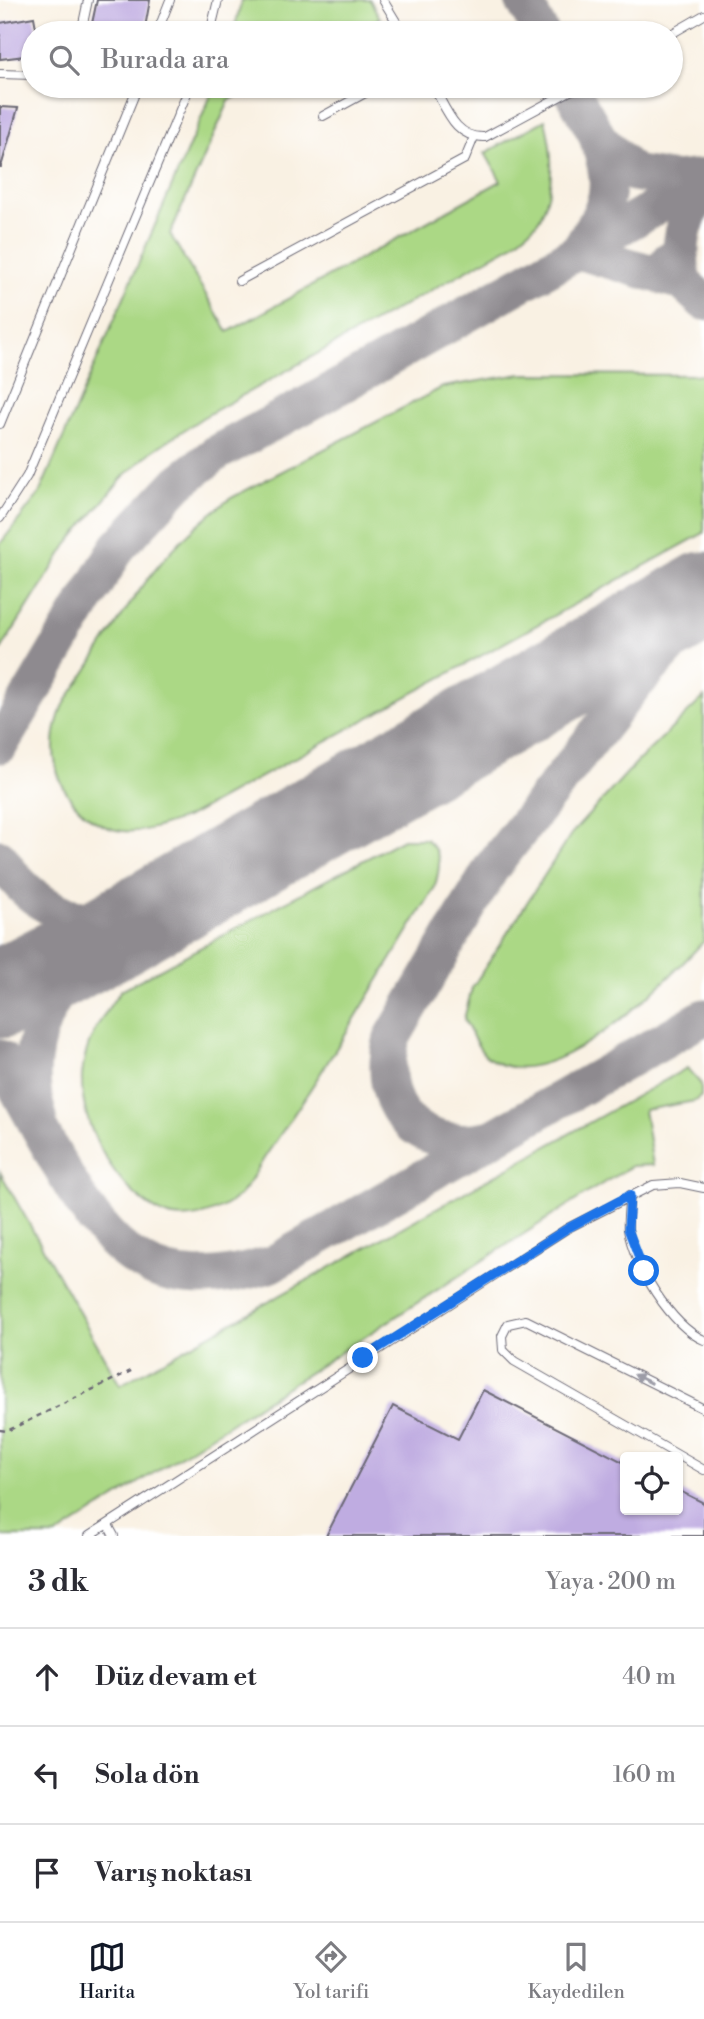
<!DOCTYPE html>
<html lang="tr">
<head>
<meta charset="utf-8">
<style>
  :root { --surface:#fff; --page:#f7f7f7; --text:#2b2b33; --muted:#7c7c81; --line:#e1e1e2; --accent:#111827 }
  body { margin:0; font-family:"Libre Bodoni",serif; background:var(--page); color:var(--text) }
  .controls { position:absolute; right:21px; bottom:21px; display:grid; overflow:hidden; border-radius:7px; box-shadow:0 2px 5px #0004 }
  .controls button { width:63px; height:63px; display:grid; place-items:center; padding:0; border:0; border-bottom:2px solid var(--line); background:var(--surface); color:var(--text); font:35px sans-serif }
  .stop { position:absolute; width:21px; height:21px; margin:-16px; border:5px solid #1a73e8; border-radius:50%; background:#fff }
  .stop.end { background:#1a73e8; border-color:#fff; box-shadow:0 2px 7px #0008 }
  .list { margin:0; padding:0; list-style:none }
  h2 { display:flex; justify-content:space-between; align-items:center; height:91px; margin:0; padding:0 28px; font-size:30px }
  h2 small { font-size:23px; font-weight:400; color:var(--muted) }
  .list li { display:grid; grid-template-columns:46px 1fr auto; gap:21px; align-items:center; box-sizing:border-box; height:98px; padding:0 28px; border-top:2px solid var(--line) }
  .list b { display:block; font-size:26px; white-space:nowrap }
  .list em { font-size:23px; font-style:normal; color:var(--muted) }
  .icon { flex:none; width:38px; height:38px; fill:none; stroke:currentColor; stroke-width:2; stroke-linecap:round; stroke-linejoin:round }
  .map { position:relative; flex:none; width:704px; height:1536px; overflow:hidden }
  .search { position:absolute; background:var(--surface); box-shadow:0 2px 5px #0004; left:21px; right:21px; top:21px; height:77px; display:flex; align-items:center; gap:18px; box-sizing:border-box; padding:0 24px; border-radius:38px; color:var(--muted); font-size:26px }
  .sheet { height:385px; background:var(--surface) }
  nav { display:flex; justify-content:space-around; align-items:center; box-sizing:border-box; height:98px; border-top:2px solid var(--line); background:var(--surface); font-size:19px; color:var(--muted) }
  nav a { display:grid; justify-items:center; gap:4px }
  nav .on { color:var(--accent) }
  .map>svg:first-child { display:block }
  .green { fill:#abd885; stroke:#667d60; stroke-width:2 }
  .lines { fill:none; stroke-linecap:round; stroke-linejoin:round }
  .taxiway { stroke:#8e8a8f; stroke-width:37 }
  .runway { stroke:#8e8a8f; stroke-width:89 }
  .building { fill:#bface1 }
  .lane-casing { stroke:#6d6a76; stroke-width:10 }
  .path { stroke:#6d6a76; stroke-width:2.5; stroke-dasharray:5 5; stroke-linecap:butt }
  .lane { stroke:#fff; stroke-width:8 }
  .oneway { fill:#9c9ca7 }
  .route { stroke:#1a73e8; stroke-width:9 }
</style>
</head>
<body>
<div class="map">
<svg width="704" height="1536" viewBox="0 0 704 1536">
  <rect width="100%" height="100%" fill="#fff"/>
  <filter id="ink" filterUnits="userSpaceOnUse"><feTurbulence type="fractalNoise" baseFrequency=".0143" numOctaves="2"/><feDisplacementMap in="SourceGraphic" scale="14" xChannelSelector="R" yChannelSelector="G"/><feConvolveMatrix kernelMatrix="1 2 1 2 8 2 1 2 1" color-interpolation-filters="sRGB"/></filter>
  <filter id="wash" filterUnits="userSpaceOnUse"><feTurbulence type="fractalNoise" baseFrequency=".00686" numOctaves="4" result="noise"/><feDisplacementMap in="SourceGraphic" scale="28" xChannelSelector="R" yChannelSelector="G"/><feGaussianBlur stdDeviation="1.57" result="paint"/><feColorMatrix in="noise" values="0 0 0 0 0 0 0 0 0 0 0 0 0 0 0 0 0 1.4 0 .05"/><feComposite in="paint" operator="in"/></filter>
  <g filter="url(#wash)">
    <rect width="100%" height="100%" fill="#f9f1e3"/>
    <g class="green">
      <path d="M242,0H370L380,18L351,33H233Z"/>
      <path d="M215,86H252L229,101L170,234L228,332L501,181L485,153L545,120C553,152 555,188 540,218C535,228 520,237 512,245L202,418L151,452L122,478L67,545L0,651V544L39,494Z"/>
      <path d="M521,374L704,375V533L188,817C146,831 116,844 80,809C55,785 48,750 59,716C64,700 80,682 89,667C132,599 164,546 231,498L443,387Z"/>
      <path d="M704,697V941C666,982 546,1105 486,1056C477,1048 470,1030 464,1019L472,988L571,834L637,762Z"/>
      <path d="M403,839H426C444,855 440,869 434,889C380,977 328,1066 269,1151C258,1166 247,1192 231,1202C213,1214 183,1224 161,1213C115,1188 80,1127 82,1076C84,1041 102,1017 121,990Z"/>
      <path d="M687,1068L701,1084V1096L695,1101L644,1110L653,1165L632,1166L592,1190L56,1536H0V1172L120,1385Z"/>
    </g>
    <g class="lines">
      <g class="taxiway">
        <path d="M523,0L541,33"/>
        <path d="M569,86L610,158"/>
        <path d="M704,177L675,180L633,173L597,137C616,192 608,204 578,251L682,282C678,242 682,221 704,187"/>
        <path d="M669,260L682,282L704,302"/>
        <path d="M0,745L118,547L179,482L218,452L317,399L704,180"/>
        <path d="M0,858C29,905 83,935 138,915"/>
        <path d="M0,1058C18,1091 37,1124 55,1157C109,1256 155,1301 272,1264L704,1017"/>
        <path d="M39,1117C17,1051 52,979 105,940C124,927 146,916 166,905"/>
        <path d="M488,1139C417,1153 374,1107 392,1038L492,867L631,689L704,610"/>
      </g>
      <path class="runway" d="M0,994L106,939L704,596"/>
    </g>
    <g id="blocks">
      <g class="building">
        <path d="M97,0H150L144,33H90Z"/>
        <path d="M34,17L37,33H33V55L0,59V23Z"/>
        <path d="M0,107L18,108L1,167H0Z"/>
        <path d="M483,1390L625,1463V1510H678V1490L704,1503V1536H326L393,1406L458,1439Z"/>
      </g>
    </g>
  </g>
  <g filter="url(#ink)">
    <use href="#blocks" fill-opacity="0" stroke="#6d6a76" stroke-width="2"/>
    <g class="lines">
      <defs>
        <g id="lane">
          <path d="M383,0L403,33"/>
          <path d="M81,33L88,0"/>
          <path d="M157,33L170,0"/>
          <path d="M210,33L218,0"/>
          <path d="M671,34L704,15"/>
          <path d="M0,74L33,75"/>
          <path d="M433,86C446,108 455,139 485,137L579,86"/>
          <path d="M323,116L378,86"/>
          <path d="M239,281L465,159L474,137"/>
          <path d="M0,424L138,86"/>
          <path d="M0,518L27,476L190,86"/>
          <path d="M630,1195C629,1206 627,1218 628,1229C633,1264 671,1326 704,1340"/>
          <path d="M704,1409L526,1320L508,1324L502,1336L503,1350L514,1361L704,1470"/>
          <path d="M108,1525L114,1536"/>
          <path d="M89,1536L568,1228L653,1185L680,1183L704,1188"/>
        </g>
      </defs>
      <use href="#lane" class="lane-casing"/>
      <path class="path" d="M0,1430L7,1431L135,1369"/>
      <use href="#lane" class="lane"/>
    </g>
    <defs><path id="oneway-solid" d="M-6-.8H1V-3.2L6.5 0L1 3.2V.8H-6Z" transform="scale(1.75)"/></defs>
    <use class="oneway" href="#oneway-solid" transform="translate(643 1379) rotate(-153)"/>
  </g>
  <g class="lines" filter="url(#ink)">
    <path class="route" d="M363,1358L568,1228L630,1195L628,1229L644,1271"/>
  </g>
</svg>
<div class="controls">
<button><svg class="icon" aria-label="locate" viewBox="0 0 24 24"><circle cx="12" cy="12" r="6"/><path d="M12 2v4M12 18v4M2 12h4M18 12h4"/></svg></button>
</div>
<div class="stop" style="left:644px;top:1271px"></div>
<div class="stop end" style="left:363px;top:1358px"></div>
<div class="search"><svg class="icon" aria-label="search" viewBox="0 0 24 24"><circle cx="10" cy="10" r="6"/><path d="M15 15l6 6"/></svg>Burada ara</div>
</div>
<section class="sheet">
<h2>3 dk<small>Yaya · 200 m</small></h2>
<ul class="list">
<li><svg class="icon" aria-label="ahead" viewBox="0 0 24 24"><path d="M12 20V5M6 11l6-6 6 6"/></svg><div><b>Düz devam et</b></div><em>40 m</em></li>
<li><svg class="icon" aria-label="left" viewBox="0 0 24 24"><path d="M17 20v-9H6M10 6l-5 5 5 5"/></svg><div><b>Sola dön</b></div><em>160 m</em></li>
<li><svg class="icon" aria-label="arrive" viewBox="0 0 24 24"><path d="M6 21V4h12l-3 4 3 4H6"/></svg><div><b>Varış noktası</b></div></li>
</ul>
</section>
<nav>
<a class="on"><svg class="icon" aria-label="map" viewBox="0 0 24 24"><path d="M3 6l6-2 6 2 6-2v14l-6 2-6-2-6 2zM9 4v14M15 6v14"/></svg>Harita</a>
<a><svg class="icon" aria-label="directions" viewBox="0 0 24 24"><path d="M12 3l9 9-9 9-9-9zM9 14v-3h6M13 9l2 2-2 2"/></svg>Yol tarifi</a>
<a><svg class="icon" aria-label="saved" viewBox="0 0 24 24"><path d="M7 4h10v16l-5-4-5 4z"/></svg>Kaydedilen</a>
</nav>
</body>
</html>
